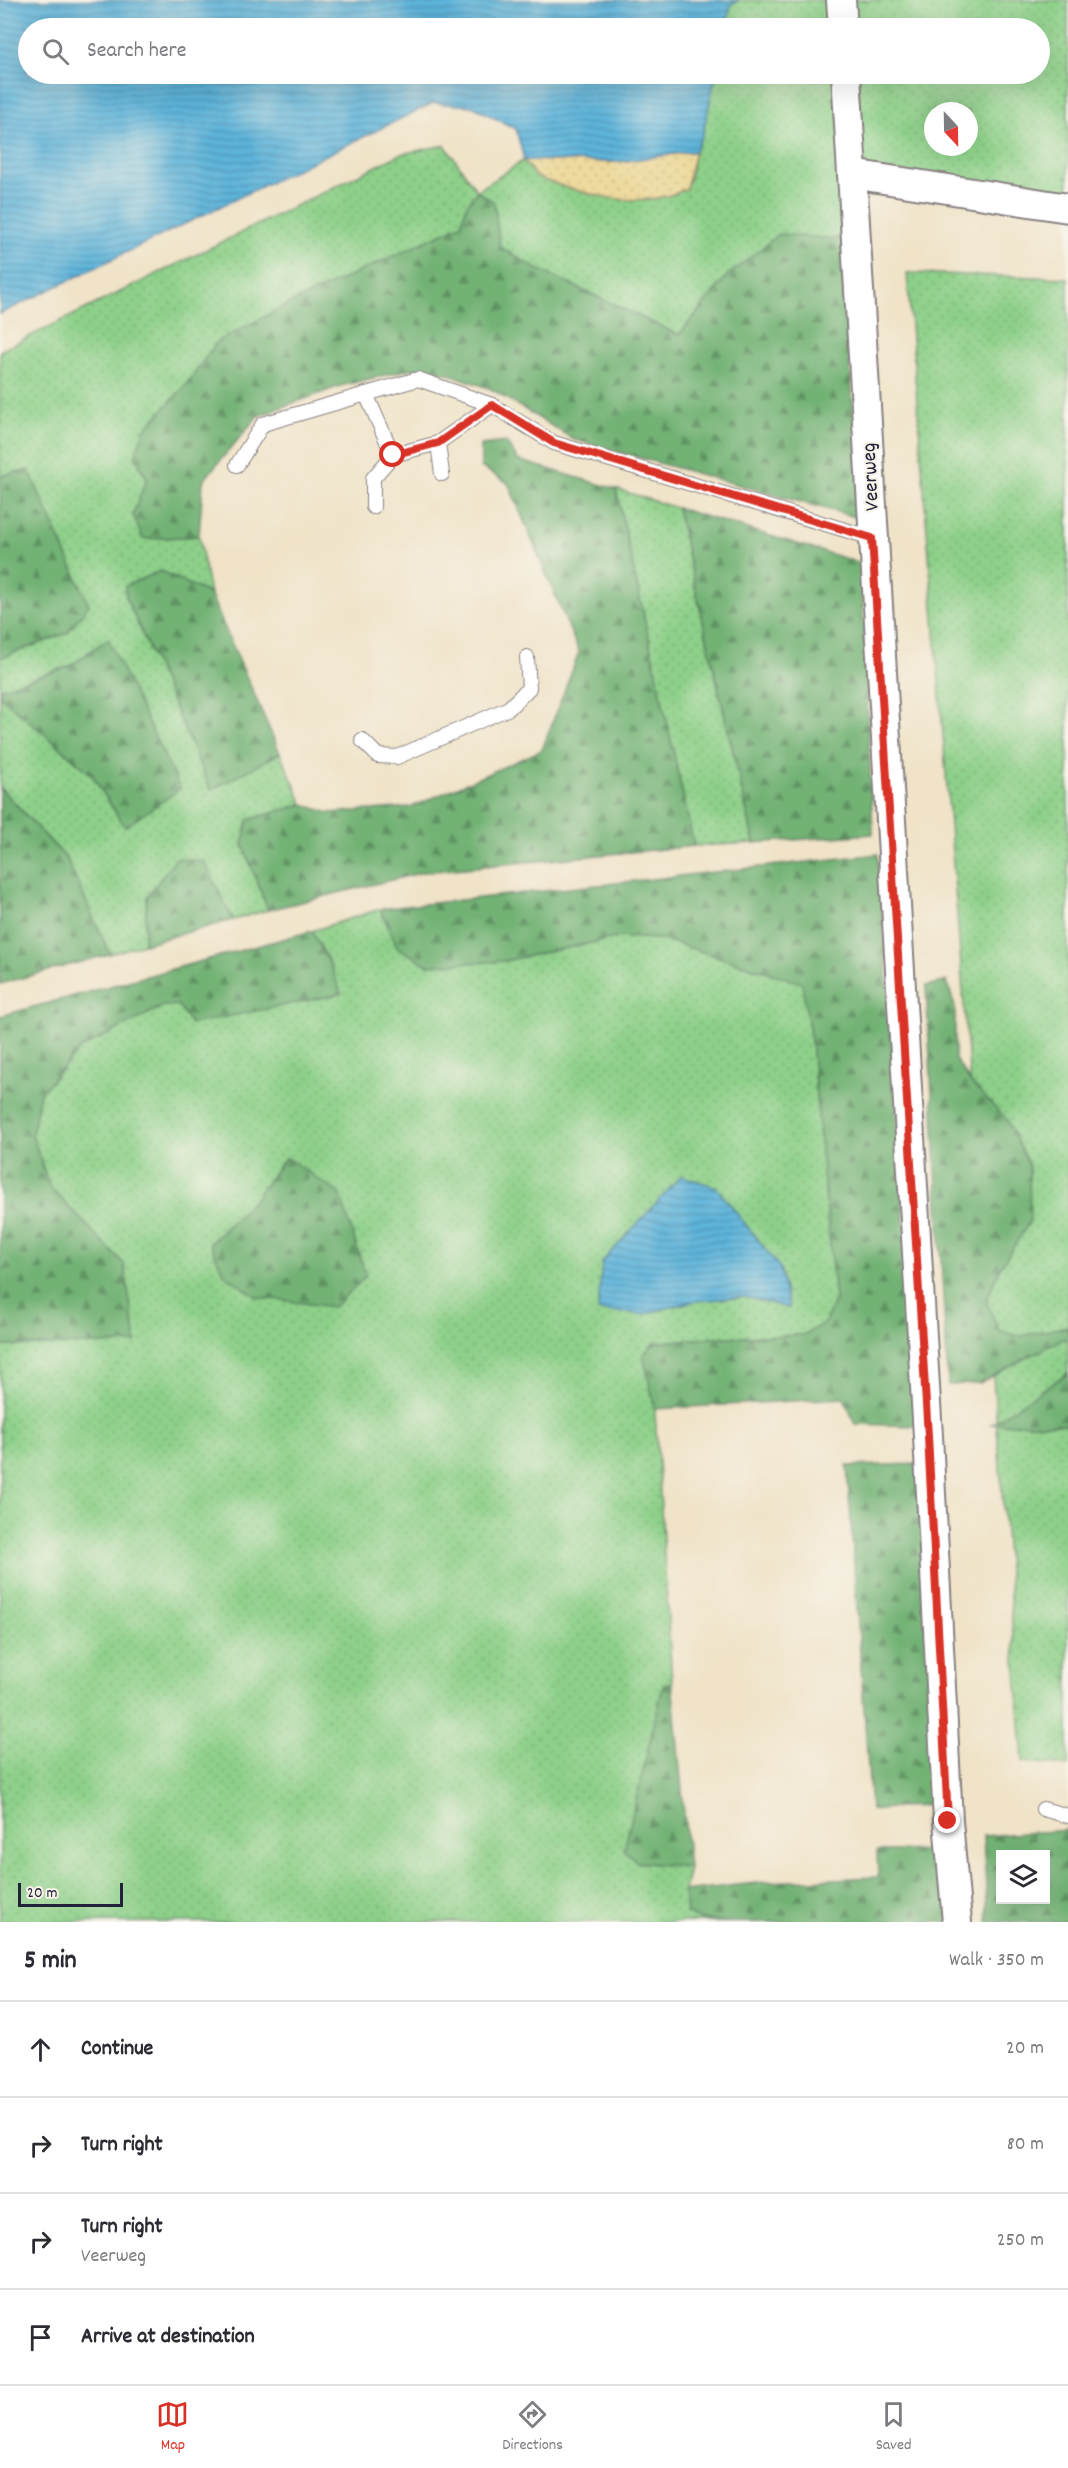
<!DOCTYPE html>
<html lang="en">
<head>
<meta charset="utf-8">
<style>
  :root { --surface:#fff; --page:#f7f7f7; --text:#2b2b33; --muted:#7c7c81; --line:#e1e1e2; --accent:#d93025 }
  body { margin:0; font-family:Dekko,sans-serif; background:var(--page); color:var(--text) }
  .controls { position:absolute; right:18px; bottom:18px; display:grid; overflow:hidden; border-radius:0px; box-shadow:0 6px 24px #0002 }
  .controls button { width:54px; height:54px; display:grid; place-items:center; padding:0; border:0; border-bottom:2px solid var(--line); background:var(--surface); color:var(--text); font:30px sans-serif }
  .compass { position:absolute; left:924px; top:102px; width:54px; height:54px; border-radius:50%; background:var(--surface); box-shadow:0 6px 24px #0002; rotate:158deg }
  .scale { position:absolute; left:18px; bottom:15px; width:105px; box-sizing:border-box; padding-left:6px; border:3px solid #22223b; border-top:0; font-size:16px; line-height:21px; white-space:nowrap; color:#22223b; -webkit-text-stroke:4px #f7f3e8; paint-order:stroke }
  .stop { position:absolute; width:18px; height:18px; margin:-14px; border:4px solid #d93025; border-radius:50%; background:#fff }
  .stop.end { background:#d93025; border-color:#fff; box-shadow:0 2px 6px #0008 }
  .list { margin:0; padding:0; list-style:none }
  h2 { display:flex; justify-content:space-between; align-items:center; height:78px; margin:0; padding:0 24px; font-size:26px }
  h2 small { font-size:20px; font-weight:400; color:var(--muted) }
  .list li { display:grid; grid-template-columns:39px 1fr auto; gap:18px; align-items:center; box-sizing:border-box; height:96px; padding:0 24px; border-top:2px solid var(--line) }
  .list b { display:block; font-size:22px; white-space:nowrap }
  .list p { margin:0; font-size:20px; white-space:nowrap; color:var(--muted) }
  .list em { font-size:20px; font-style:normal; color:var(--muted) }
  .icon { flex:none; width:33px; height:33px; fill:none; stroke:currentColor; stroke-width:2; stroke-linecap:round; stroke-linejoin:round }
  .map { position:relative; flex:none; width:1068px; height:1922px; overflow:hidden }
  .search { position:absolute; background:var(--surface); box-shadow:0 6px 24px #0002; left:18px; right:18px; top:18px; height:66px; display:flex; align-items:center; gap:15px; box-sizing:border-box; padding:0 21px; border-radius:33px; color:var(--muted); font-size:22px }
  .sheet { height:462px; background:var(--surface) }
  nav { display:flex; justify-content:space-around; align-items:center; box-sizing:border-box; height:84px; border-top:2px solid var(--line); background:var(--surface); font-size:16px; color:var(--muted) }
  nav a { display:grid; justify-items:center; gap:3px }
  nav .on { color:var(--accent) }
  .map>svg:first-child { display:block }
  .grass { fill:url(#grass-dots); stroke:#587962; stroke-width:1.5; fill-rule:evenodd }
  .forest { fill:url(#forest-firs); stroke:#4a6a58; stroke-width:1.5; fill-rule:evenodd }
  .sand { fill:url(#sand-dots); stroke:#887e6c; stroke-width:1.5 }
  .water { fill:url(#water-rules); stroke:#406b8a; stroke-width:1.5 }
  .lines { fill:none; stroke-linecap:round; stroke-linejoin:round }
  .lane-casing { stroke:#898282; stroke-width:16 }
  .street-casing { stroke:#898282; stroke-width:32 }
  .lane { stroke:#fff; stroke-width:14 }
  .street { stroke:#fff; stroke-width:28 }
  .route { stroke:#d93025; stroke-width:8 }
  .labels { text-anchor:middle; stroke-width:4.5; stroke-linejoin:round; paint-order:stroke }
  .street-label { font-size:21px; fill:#22223b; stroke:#f7f3e8 }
</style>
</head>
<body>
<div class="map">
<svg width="1068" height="1922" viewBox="0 0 1068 1922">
  <defs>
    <pattern id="grass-dots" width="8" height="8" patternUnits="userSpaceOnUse" patternTransform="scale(1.5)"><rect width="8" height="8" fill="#8dd089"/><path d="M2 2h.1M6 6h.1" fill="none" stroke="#79b277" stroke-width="1.8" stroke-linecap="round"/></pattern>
    <pattern id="forest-firs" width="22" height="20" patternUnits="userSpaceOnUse" patternTransform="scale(1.5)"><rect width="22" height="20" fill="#72b275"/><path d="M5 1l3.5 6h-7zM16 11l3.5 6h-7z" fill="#5d9061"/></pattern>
    <pattern id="sand-dots" width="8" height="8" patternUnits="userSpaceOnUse" patternTransform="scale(1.5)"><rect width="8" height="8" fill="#eeda9e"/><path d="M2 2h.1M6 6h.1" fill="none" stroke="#ccbb89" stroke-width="1.8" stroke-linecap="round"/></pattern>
    <pattern id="water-rules" width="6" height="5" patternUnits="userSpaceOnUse" patternTransform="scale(1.5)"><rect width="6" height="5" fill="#5db4da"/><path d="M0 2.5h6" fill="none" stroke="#4c92b2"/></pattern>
  </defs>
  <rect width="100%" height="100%" fill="#f7f3e8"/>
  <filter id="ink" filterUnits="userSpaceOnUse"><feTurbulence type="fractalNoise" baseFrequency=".0167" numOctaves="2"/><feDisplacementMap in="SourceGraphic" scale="12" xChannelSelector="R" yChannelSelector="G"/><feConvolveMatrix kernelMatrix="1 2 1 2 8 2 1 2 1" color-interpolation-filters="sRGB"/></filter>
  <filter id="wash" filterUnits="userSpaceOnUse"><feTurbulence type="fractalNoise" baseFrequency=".008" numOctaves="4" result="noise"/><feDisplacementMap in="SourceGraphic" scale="24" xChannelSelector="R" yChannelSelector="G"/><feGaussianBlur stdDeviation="1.35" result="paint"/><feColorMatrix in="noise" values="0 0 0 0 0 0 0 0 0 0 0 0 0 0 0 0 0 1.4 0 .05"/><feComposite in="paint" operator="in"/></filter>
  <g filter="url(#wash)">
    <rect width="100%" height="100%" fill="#f0e3c8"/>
    <g class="grass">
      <path d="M740,0H831L833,28H726L731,4Z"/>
      <path d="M850,0H1068V199L860,166L854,74H1040V28H852ZM933,111H969V147H933Z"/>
      <path d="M716,74H836L847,240L727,276L679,335L533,267L500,247L494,202L467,205L461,225L289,304L217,342L186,385L139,466L147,478L133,515L144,539L199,536L210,594L161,571L126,586V597L211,790L280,753L303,804L248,820L243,845L268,910L233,920L204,862L147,897L144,944L110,954L66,858L0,787V696L92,775L125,827L108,639L70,666L0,689V658L67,633L29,470L0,476V351L401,154L445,145L477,191L524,160L536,177L689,181L695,151L703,133Z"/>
      <path d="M907,273L1068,278V1766L1023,1762Z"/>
      <path d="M616,489L677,508L754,843L694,846Z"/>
      <path d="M380,909L398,947L504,961L619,937L662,939L803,983L811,1040L835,1299L825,1323L803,1335L702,1338L654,1343L643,1355L654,1397L672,1682L663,1686L637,1862L689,1867L684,1891L686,1913L701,1920L729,1922H0V1346L136,1343L124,1264L49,1186L32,1134L40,1093L81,1048L163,1006L178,1005L331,966L312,931ZM286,1157L257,1297L210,1243L253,1201ZM681,1176L716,1187L780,1268L789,1308L745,1297L694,1301L644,1314Z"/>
    </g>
    <g class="forest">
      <path d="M477,191L494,202L500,247L533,267L679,335L727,276L779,234L847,240L841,260L863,519L575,440L491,389L447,373L411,369L340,386L258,416L203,481L199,536L143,539L133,515L147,478L135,456L144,430L186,385L217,342L289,304L461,225L467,205Z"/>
      <path d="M506,442L518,460L616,489L694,846L424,872L268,910L243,845L248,820L303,804L329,813L412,807L542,750L579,652L508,483L481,467V445Z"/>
      <path d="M29,470L89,605L67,633L0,658V476Z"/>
      <path d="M677,508L861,563L873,834L754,843Z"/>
      <path d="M161,571L210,594L280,753L211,790L126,597L125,586Z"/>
      <path d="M108,639L180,789L125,827L92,775L0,696V689L70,666Z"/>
      <path d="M0,788L66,858L110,954L0,984Z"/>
      <path d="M878,854L919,1426L855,1424L844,1398L655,1409L643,1355L654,1343L702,1338L803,1335L825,1323L835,1299L811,1040L802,983L662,939L619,937L504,961L428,965L398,948L380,909Z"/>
      <path d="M176,858L204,861L233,920L144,944L147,897Z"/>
      <path d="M312,931L331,966L341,994L191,1024L178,1005L163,1006L81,1048L40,1093L32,1134L49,1186L124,1264L136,1343L0,1346V1016Z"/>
      <path d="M947,981L955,1007V1059L972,1084L1007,1120L1029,1166L1030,1221L1000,1268L986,1301L999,1331L1021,1336L1068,1326V1339H1062L980,1383L948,1385L926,986Z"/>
      <path d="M286,1157L340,1194L366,1276L334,1307L257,1297L225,1275L210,1244L253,1201Z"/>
      <path d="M1068,1373V1424H991Z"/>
      <path d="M922,1464L944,1803L871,1810L847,1466Z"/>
      <path d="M672,1682L689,1867L637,1862L624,1850L663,1686Z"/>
      <path d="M1068,1830V1922H988L983,1836ZM1000,1854H1046V1900H1000Z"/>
      <path d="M947,1850L953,1922H729L701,1920L686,1913L684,1891L765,1882L878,1877L877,1851Z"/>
    </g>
    <path class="sand" d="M695,151L686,189C639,212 583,194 536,177L524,160L618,162Z"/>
    <g class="water">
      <path d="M0,0H740L731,4L726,28H28V74H716L703,133L695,151L618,162L524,160L516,129L472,106L433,103L0,314Z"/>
      <path d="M681,1176L716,1187L780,1268L789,1308L745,1297L694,1301L644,1314L598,1311L602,1262Z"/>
    </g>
  </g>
  <g filter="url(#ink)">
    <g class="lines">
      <defs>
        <g id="lane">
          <path d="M366,394L393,455"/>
          <path d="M237,465L263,424L418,379L492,405L554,443L872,538"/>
          <path d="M442,474L438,443L492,405"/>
          <path d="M373,507V478L393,455L438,443"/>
          <path d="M362,740L378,756L397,757L509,708L529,688L527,657"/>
          <path d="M1043,1809L1068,1816"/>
        </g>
        <g id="street">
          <path d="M841,0L843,28"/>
          <path d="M846,74L928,1436L948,1821L957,1922"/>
          <path d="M852,174L1068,208"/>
        </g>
      </defs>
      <use href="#lane" class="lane-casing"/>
      <use href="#street" class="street-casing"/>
      <use href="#lane" class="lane"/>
      <use href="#street" class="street"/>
    </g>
  </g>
  <g class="lines" filter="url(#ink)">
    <path class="route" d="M393,455L438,443L492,405L554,443L872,538L928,1436L948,1821"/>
  </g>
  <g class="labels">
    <g class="street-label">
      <text transform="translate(869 477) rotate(-93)" y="7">Veerweg</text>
    </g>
  </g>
</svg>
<div class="controls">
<button><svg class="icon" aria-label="layers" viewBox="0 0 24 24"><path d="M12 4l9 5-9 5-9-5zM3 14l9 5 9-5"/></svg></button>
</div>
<svg class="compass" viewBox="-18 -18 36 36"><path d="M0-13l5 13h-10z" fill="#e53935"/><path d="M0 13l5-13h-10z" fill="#7c7c81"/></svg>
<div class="scale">20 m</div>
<div class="stop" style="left:393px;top:455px"></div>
<div class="stop end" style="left:948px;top:1821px"></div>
<div class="search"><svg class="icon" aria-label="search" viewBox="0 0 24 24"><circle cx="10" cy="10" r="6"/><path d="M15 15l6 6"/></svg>Search here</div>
</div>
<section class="sheet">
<h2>5 min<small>Walk · 350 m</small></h2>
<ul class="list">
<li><svg class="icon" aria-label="ahead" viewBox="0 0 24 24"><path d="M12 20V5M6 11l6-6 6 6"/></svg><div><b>Continue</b></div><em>20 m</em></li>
<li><svg class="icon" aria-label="right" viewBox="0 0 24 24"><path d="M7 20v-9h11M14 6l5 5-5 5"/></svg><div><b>Turn right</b></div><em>80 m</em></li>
<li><svg class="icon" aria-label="right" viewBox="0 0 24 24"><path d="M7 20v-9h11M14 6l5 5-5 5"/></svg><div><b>Turn right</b><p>Veerweg</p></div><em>250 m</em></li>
<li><svg class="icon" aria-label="arrive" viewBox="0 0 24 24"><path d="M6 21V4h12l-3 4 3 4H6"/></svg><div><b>Arrive at destination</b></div></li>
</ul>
</section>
<nav>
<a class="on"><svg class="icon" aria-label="map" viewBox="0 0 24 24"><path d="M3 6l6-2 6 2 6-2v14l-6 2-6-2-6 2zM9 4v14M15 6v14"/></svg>Map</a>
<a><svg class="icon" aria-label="directions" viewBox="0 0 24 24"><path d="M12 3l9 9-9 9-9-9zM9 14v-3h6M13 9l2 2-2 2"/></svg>Directions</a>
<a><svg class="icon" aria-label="saved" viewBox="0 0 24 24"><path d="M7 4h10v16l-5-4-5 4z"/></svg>Saved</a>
</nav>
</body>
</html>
